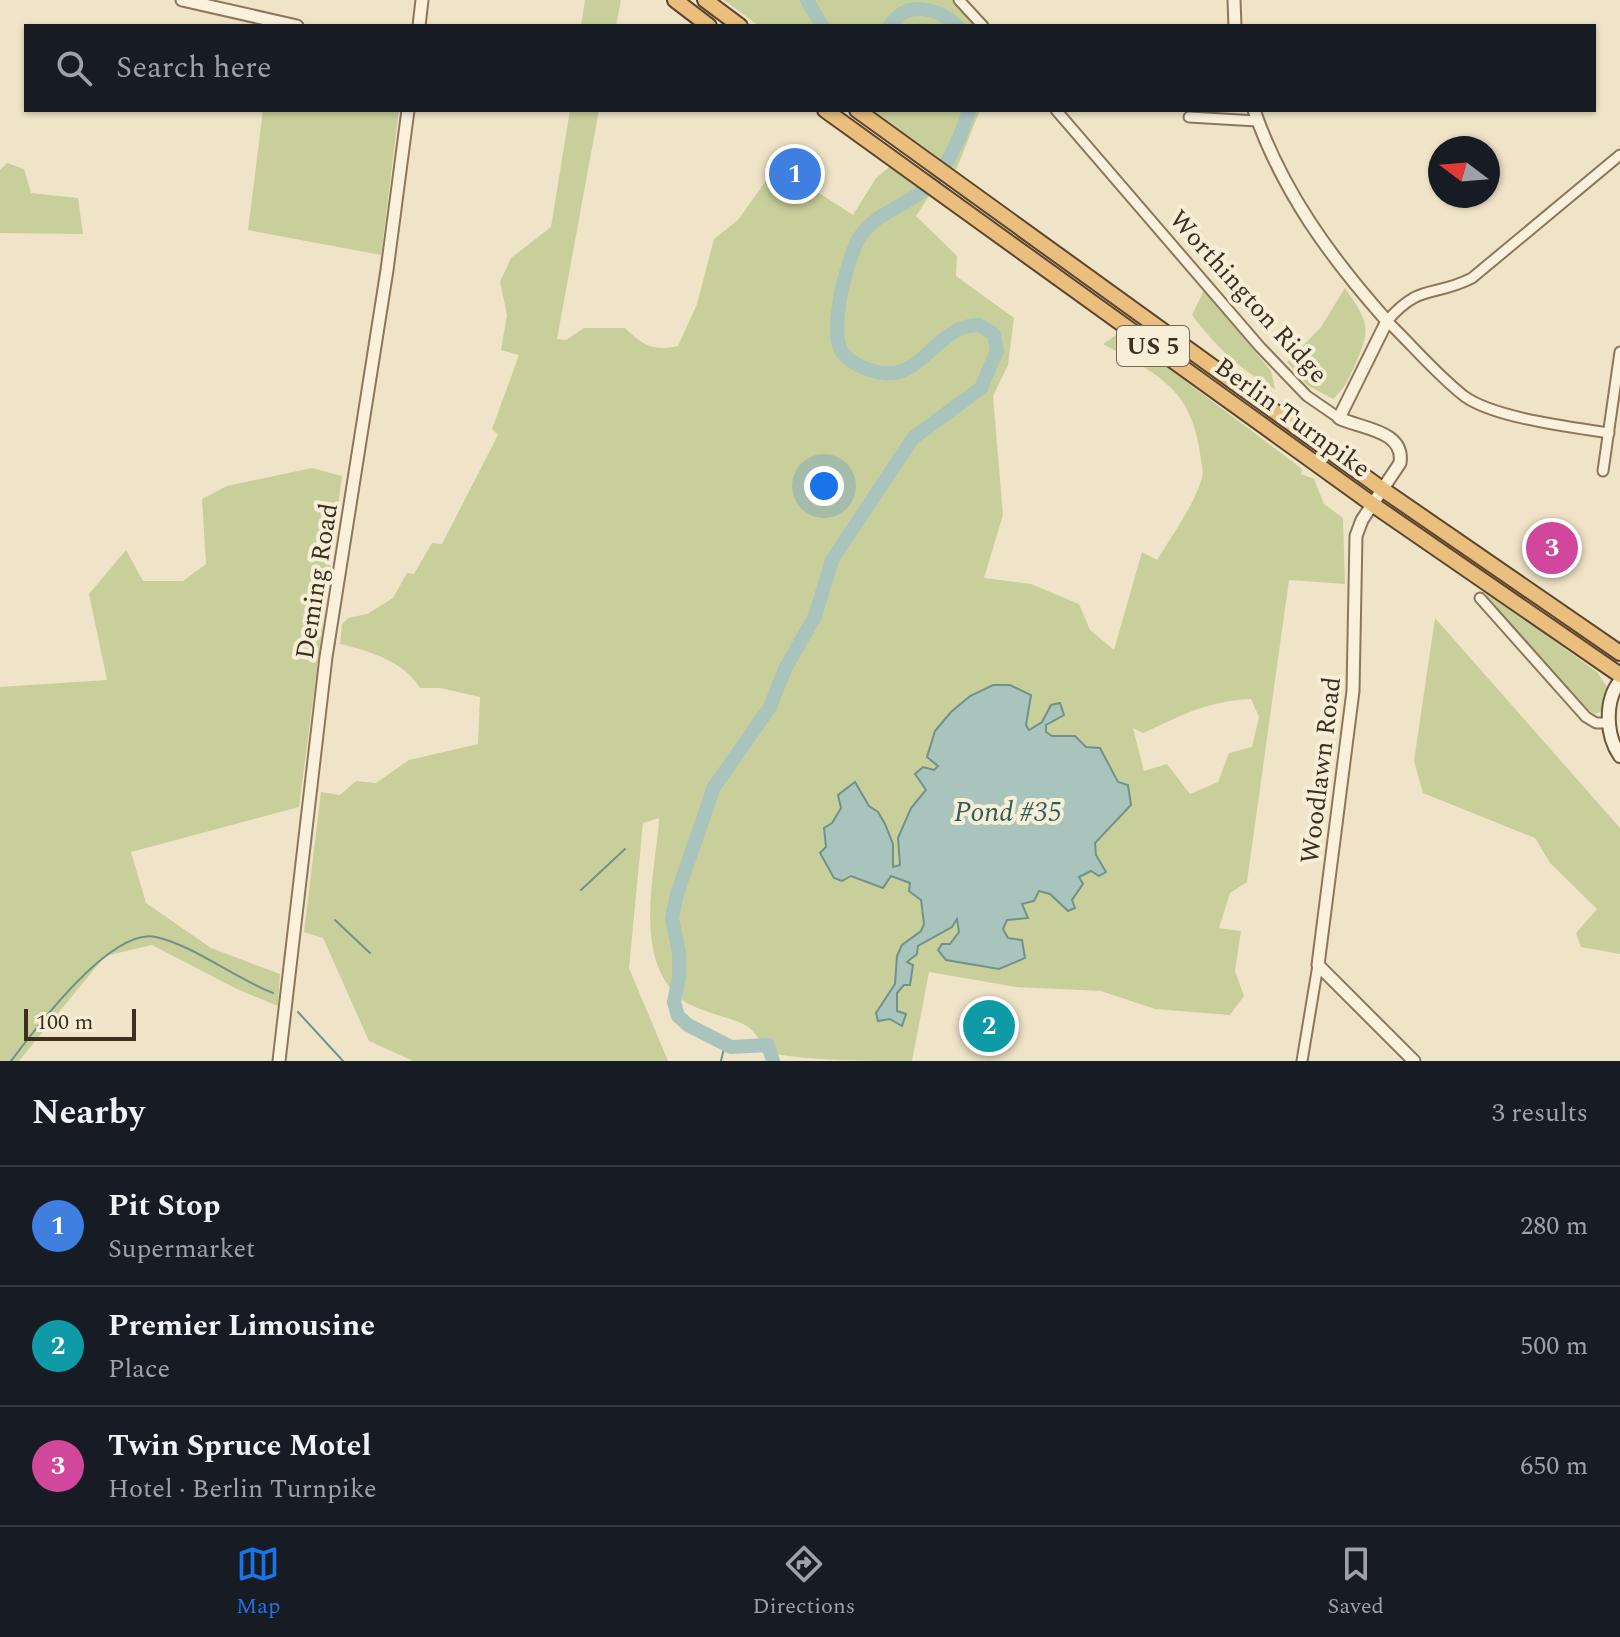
<!DOCTYPE html>
<html lang="en">
<head>
<meta charset="utf-8">
<style>
  :root { --surface:#171b24; --page:#20242c; --text:#f1f3f6; --muted:#9ea1a6; --line:#363941; --accent:#1a73e8 }
  body { margin:0; font-family:Spectral,serif; background:var(--page); color:var(--text) }
  .compass { position:absolute; left:1428px; top:136px; width:72px; height:72px; border-radius:50%; background:var(--surface); box-shadow:0 2px 6px #0004; rotate:286deg }
  .scale { position:absolute; left:24px; bottom:20px; width:112px; box-sizing:border-box; padding-left:8px; border:4px solid #3d2e20; border-top:0; font-size:22px; line-height:28px; white-space:nowrap; color:#3d2e20; -webkit-text-stroke:6px #f7eed8; paint-order:stroke }
  .you { position:absolute; left:824px; top:486px; width:28px; height:28px; margin:-20px; border:6px solid #fff; border-radius:50%; background:#1a73e8; box-shadow:0 0 0 12px #1a73e833 }
  .badge { display:grid; place-items:center; width:52px; height:52px; border-radius:50%; background:var(--accent); color:#fff; font-size:26px; font-weight:700 }
  .pin { position:absolute; translate:-50% -50%; border:4px solid #fff; box-shadow:0 2px 8px #0006 }
  .list { margin:0; padding:0; list-style:none }
  h2 { display:flex; justify-content:space-between; align-items:center; height:104px; margin:0; padding:0 32px; font-size:34px }
  h2 small { font-size:26px; font-weight:400; color:var(--muted) }
  .list li { display:grid; grid-template-columns:52px 1fr auto; gap:24px; align-items:center; box-sizing:border-box; height:120px; padding:0 32px; border-top:2px solid var(--line) }
  .list b { display:block; font-size:30px; white-space:nowrap }
  .list p { margin:0; font-size:26px; white-space:nowrap; color:var(--muted) }
  .list em { font-size:26px; font-style:normal; color:var(--muted) }
  .icon { flex:none; width:44px; height:44px; fill:none; stroke:currentColor; stroke-width:2; stroke-linecap:round; stroke-linejoin:round }
  .map { position:relative; flex:none; width:1620px; height:1061px; overflow:hidden }
  .search { position:absolute; background:var(--surface); box-shadow:0 2px 6px #0004; left:24px; right:24px; top:24px; height:88px; display:flex; align-items:center; gap:20px; box-sizing:border-box; padding:0 28px; border-radius:0px; color:var(--muted); font-size:30px }
  .sheet { height:464px; background:var(--surface) }
  nav { display:flex; justify-content:space-around; align-items:center; box-sizing:border-box; height:112px; border-top:2px solid var(--line); background:var(--surface); font-size:22px; color:var(--muted) }
  nav a { display:grid; justify-items:center; gap:4px }
  nav .on { color:var(--accent) }
  .map>svg:first-child { display:block }
  .green { fill:#c9cf9b; fill-rule:evenodd }
  .water { fill:#a9c4bc; stroke:#6f938a; stroke-width:2 }
  .lines { fill:none; stroke-linecap:round; stroke-linejoin:round }
  .stream { stroke:#6f938a; stroke-width:2 }
  .river { stroke:#a9c4bc; stroke-width:14 }
  .minor-casing { stroke:#8d765c; stroke-width:13 }
  .tertiary-casing { stroke:#8d765c; stroke-width:15 }
  .secondary-casing { stroke:#6f573f; stroke-width:16 }
  .trunk-casing { stroke:#5b4430; stroke-width:18 }
  .minor { stroke:#faf1dc; stroke-width:9 }
  .tertiary { stroke:#faf1dc; stroke-width:11 }
  .secondary { stroke:#faf1dc; stroke-width:12 }
  .trunk { stroke:#eabe7c; stroke-width:14 }
  .labels { text-anchor:middle; stroke-width:8; stroke-linejoin:round; paint-order:stroke }
  .shield { fill:#f7eed8; stroke:#756857; stroke-width:2 }
  .shield-label { font-size:24px; font-weight:bold; fill:#3d2e20 }
  .street-label { font-size:26px; fill:#3d2e20; stroke:#f7eed8 }
  .water-label { font-size:28px; font-style:italic; fill:#2f5d5a; stroke:#f7eed8 }
</style>
</head>
<body>
<div class="map">
<svg width="1620" height="1061" viewBox="0 0 1620 1061">
  <rect width="100%" height="100%" fill="#f0e4c8"/>
  <g class="green">
    <path d="M585,0H621L616,26H581Z"/>
    <path d="M724,0H953L975,26H759Z"/>
    <path d="M263,110H399L381,255L248,230Z"/>
    <path d="M570,110H599L557,339L566,340L584,328H625C642,345 654,352 678,346L697,304L714,239L738,220L768,178L803,205L819,193L853,215L876,178L893,164L931,193L916,216L957,256L956,276L1014,318L1008,365L993,396L1003,515L984,578L1031,584L1079,604L1090,630L1114,650L1142,552L1157,560C1173,534 1193,507 1202,478C1204,469 1200,457 1199,447C1189,386 1153,372 1103,344L1116,335L1143,349L1302,469L1301,474L1314,479L1324,504L1343,518L1345,584L1289,580L1247,882L1230,893L1219,928L1241,931L1235,971L1244,996L1230,1015L1155,1009L1101,991L1016,987L929,972L912,1061C875,1061 805,1061 773,1053C760,1046 757,1030 743,1024C728,1017 692,1009 681,999C631,957 656,872 659,818L643,823L629,968L668,1061H413L369,1041L323,938L304,932L321,792L340,795L356,781L376,783L409,760L478,744L480,697L440,688H420C404,661 369,651 340,644L342,624L348,618L367,614L393,598L407,573L414,574L432,543L442,544L498,435L492,429L519,355L501,350L507,315L500,282L511,258L551,227ZM1251,699L1259,717L1252,747L1229,753L1218,782L1190,794L1167,764L1144,771L1133,728L1143,733C1183,715 1207,701 1251,699Z"/>
    <path d="M872,110H980L956,170Z"/>
    <path d="M7,163L24,169L31,193L78,198L83,234L0,233V170Z"/>
    <path d="M1345,288C1369,323 1372,328 1354,367C1348,380 1344,389 1333,399L1307,385L1287,362L1321,327Z"/>
    <path d="M1204,290L1271,371L1275,389C1239,369 1217,348 1192,315Z"/>
    <path d="M312,468L342,476L299,807L131,852L146,903L211,948L280,974L278,1006L237,989L152,945L105,956L19,1061H0V687L107,680L89,594L126,550L143,581H183L206,564L202,499L227,486Z"/>
    <path d="M1487,592L1597,672L1607,687L1602,711L1595,714L1585,709L1484,598Z"/>
    <path d="M1435,618L1620,828V954L1581,947L1576,933L1597,909L1550,863L1535,838L1423,793L1414,761Z"/>
  </g>
  <path class="water" d="M993,685H1010L1031,695L1026,725L1029,730L1042,722L1051,705L1060,703L1064,715L1046,725V732L1052,736H1075L1086,747L1100,748L1118,782L1128,785L1131,805L1095,843L1096,855L1106,872L1099,876L1091,871L1079,877L1083,884L1072,900L1075,908L1068,911L1050,894L1039,891L1034,901L1022,904L1028,918L1007,920L1003,929L1008,938L1022,940L1025,958L999,969L946,960L938,950L942,944H950L959,932L957,919L952,927L918,946L917,954L907,962L913,965L910,985H904L897,993V1011L906,1014L902,1026L890,1019L878,1021L876,1013L895,984L897,956L902,945L921,931L924,924L921,900L909,891L910,883L891,876L883,888L851,876L842,881L834,878L820,853L826,847L824,828L832,823L841,808L838,795L855,782L869,806L878,812L885,824L893,844V867L900,865L898,838L911,808L926,790L915,774L923,767L934,770L938,766L927,757L935,731L951,712L970,696Z"/>
  <g class="lines">
    <g class="stream">
      <path d="M581,890L625,849"/>
      <path d="M335,920L370,953"/>
      <path d="M298,1012L343,1061"/>
      <path d="M11,1061C36,1028 111,927 156,937C195,946 234,978 273,993"/>
      <path d="M721,1061L725,1044"/>
    </g>
    <g class="river">
      <path d="M807,0L822,26"/>
      <path d="M890,26C905,0 938,7 957,26"/>
      <path d="M773,1061L768,1045L731,1047L688,1025L678,1016L674,1002L679,977V952L672,918L677,894L714,787L770,707L785,669L815,616L832,560L913,438L981,388L997,351L994,334L979,325C939,324 923,377 885,373C871,372 850,364 842,352C828,331 847,256 861,235C876,214 900,208 920,193C944,176 961,137 969,110"/>
    </g>
    <defs>
      <g id="minor">
        <path d="M959,0L983,26"/>
        <path d="M1056,110L1260,347L1307,396L1339,418"/>
        <path d="M1189,117L1257,121"/>
        <path d="M1609,433C1571,427 1494,418 1464,396C1436,374 1412,345 1387,321C1421,282 1433,298 1472,278L1620,155"/>
        <path d="M1603,471L1620,352"/>
        <path d="M1480,598L1586,717L1596,723H1608"/>
        <path d="M1302,1061L1318,965"/>
      </g>
      <g id="tertiary">
        <path d="M182,0L297,26"/>
        <path d="M1234,0L1235,26"/>
        <path d="M419,26L422,0"/>
        <path d="M1254,110C1282,191 1330,257 1387,321L1339,418C1361,429 1405,430 1400,463L1362,520L1356,536L1353,691L1318,965L1414,1061"/>
        <path d="M279,1061L326,657L387,270L408,110"/>
      </g>
      <path id="secondary" d="M1620,681C1604,701 1606,736 1620,756"/>
      <g id="trunk">
        <path d="M675,0L709,26"/>
        <path d="M705,0L740,26"/>
        <path d="M825,110L1372,504L1620,675"/>
        <path d="M857,110L1382,489L1620,653"/>
      </g>
    </defs>
    <use href="#minor" class="minor-casing"/>
    <use href="#tertiary" class="tertiary-casing"/>
    <use href="#secondary" class="secondary-casing"/>
    <use href="#trunk" class="trunk-casing"/>
    <use href="#minor" class="minor"/>
    <use href="#tertiary" class="tertiary"/>
    <use href="#secondary" class="secondary"/>
    <use href="#trunk" class="trunk"/>
  </g>
  <g class="labels">
    <rect class="shield" x="1117" y="326" width="72" height="40" rx="6"/>
    <g class="shield-label">
      <text x="1153" y="354">US 5</text>
    </g>
    <g class="street-label">
      <text transform="translate(1249 296) rotate(48)" y="9">Worthington Ridge</text>
      <text transform="translate(1293 417) rotate(36)" y="9">Berlin Turnpike</text>
      <text transform="translate(316 581) rotate(-81)" y="9">Deming Road</text>
      <text transform="translate(1320 770) rotate(-83)" y="9">Woodlawn Road</text>
    </g>
    <g class="water-label">
      <text x="1008" y="821">Pond #35</text>
    </g>
  </g>
</svg>
<svg class="compass" viewBox="-18 -18 36 36"><path d="M0-13l5 13h-10z" fill="#e53935"/><path d="M0 13l5-13h-10z" fill="#9ea1a6"/></svg>
<div class="scale">100 m</div>
<div class="you"></div>
<div class="pin badge" style="left:795px;top:174px;background:#3f7fe0">1</div>
<div class="pin badge" style="left:989px;top:1026px;background:#0f9aa8">2</div>
<div class="pin badge" style="left:1552px;top:548px;background:#d1479c">3</div>
<div class="search"><svg class="icon" aria-label="search" viewBox="0 0 24 24"><circle cx="10" cy="10" r="6"/><path d="M15 15l6 6"/></svg>Search here</div>
</div>
<section class="sheet">
<h2>Nearby<small>3 results</small></h2>
<ul class="list">
<li><span class="badge" style="background:#3f7fe0">1</span><div><b>Pit Stop</b><p>Supermarket</p></div><em>280 m</em></li>
<li><span class="badge" style="background:#0f9aa8">2</span><div><b>Premier Limousine</b><p>Place</p></div><em>500 m</em></li>
<li><span class="badge" style="background:#d1479c">3</span><div><b>Twin Spruce Motel</b><p>Hotel · Berlin Turnpike</p></div><em>650 m</em></li>
</ul>
</section>
<nav>
<a class="on"><svg class="icon" aria-label="map" viewBox="0 0 24 24"><path d="M3 6l6-2 6 2 6-2v14l-6 2-6-2-6 2zM9 4v14M15 6v14"/></svg>Map</a>
<a><svg class="icon" aria-label="directions" viewBox="0 0 24 24"><path d="M12 3l9 9-9 9-9-9zM9 14v-3h6M13 9l2 2-2 2"/></svg>Directions</a>
<a><svg class="icon" aria-label="saved" viewBox="0 0 24 24"><path d="M7 4h10v16l-5-4-5 4z"/></svg>Saved</a>
</nav>
</body>
</html>
